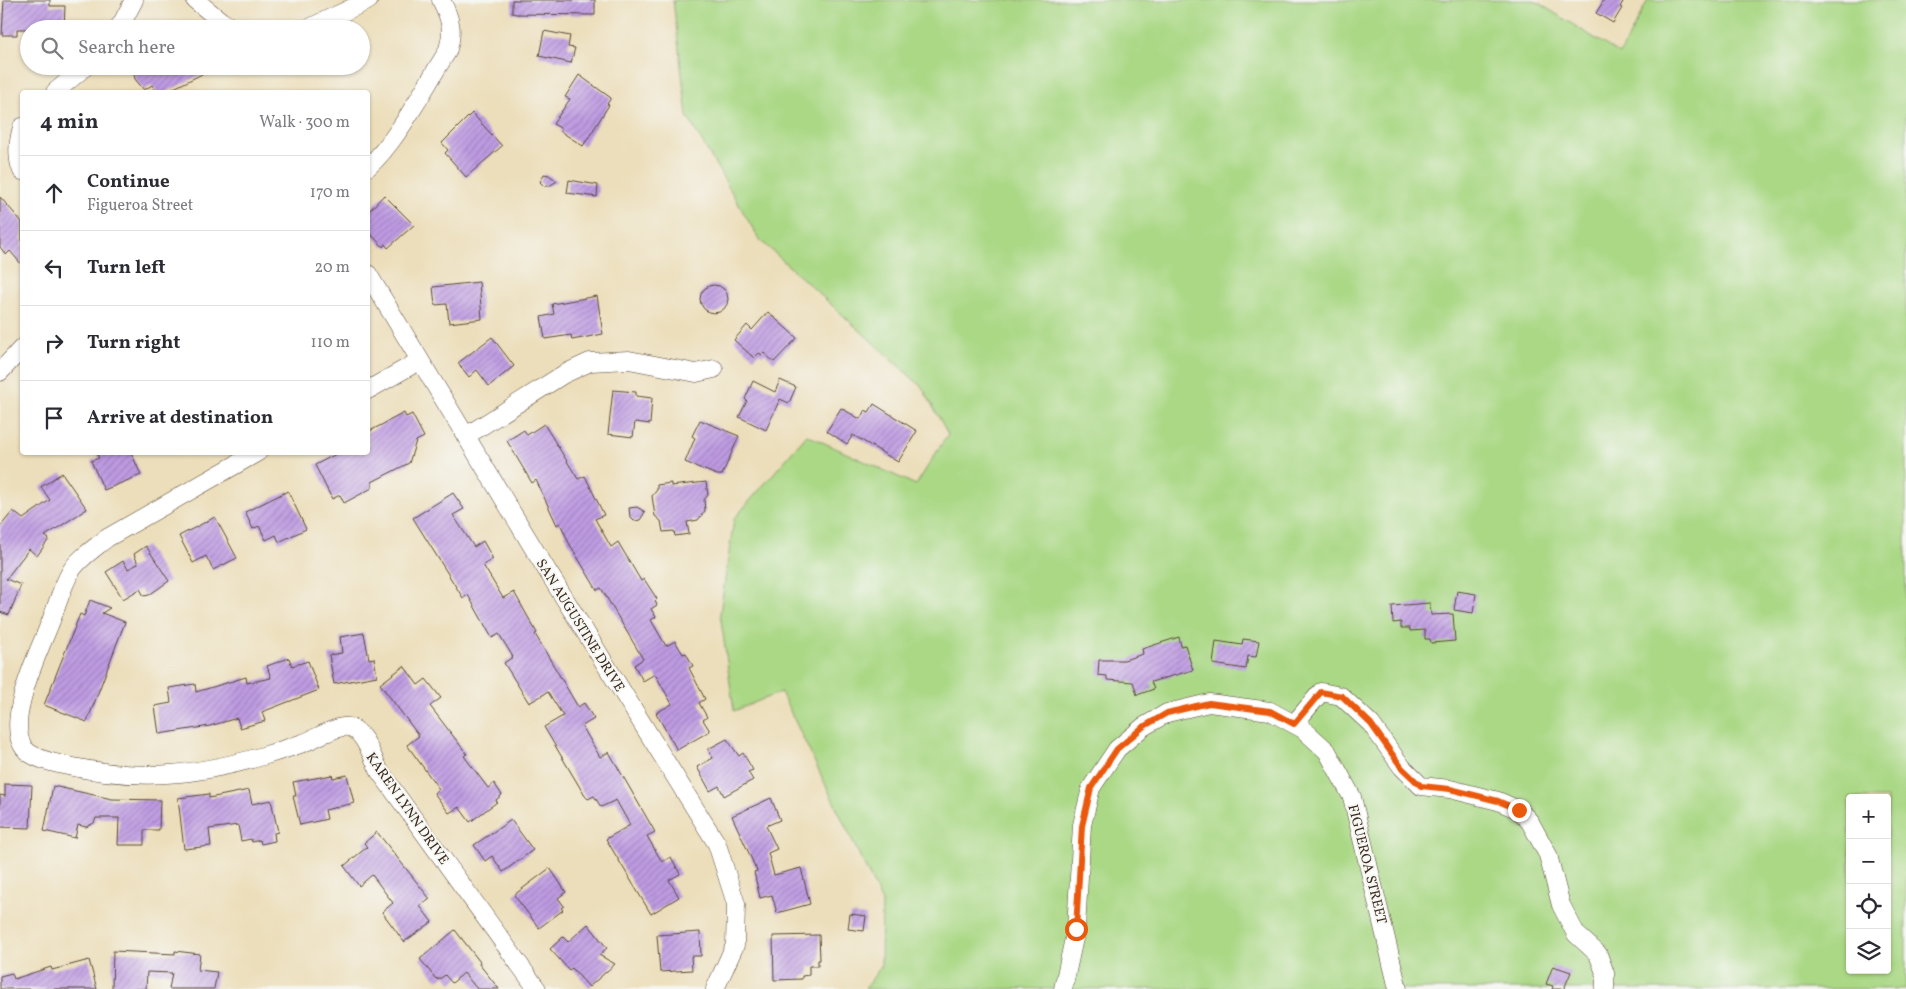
<!DOCTYPE html>
<html lang="en">
<head>
<meta charset="utf-8">
<style>
  :root { --surface:#fff; --page:#f7f7f7; --text:#2b2b33; --muted:#7c7c81; --line:#e1e1e2 }
  body { margin:0; font-family:Vollkorn,serif; background:var(--page); color:var(--text) }
  .controls { position:absolute; right:15px; bottom:15px; display:grid; overflow:hidden; border-radius:5px; box-shadow:0 1px 4px #0004 }
  .controls button { width:45px; height:45px; display:grid; place-items:center; padding:0; border:0; border-bottom:1px solid var(--line); background:var(--surface); color:var(--text); font:25px sans-serif }
  .stop { position:absolute; width:15px; height:15px; margin:-11px; border:4px solid #ea580c; border-radius:50%; background:#fff }
  .stop.end { background:#ea580c; border-color:#fff; box-shadow:0 1px 5px #0008 }
  .list { margin:0; padding:0; list-style:none }
  h2 { display:flex; justify-content:space-between; align-items:center; height:65px; margin:0; padding:0 20px; font-size:21px }
  h2 small { font-size:16px; font-weight:400; color:var(--muted) }
  .list li { display:grid; grid-template-columns:32px 1fr auto; gap:15px; align-items:center; box-sizing:border-box; height:75px; padding:0 20px; border-top:1px solid var(--line) }
  .list b { display:block; font-size:19px; white-space:nowrap }
  .list p { margin:0; font-size:16px; white-space:nowrap; color:var(--muted) }
  .list em { font-size:16px; font-style:normal; color:var(--muted) }
  .icon { flex:none; width:28px; height:28px; fill:none; stroke:currentColor; stroke-width:2; stroke-linecap:round; stroke-linejoin:round }
  .map { position:relative; flex:none; width:1906px; height:989px; overflow:hidden }
  .search { position:absolute; background:var(--surface); box-shadow:0 1px 4px #0004; left:20px; top:20px; width:350px; height:55px; display:flex; align-items:center; gap:12px; box-sizing:border-box; padding:0 18px; border-radius:28px; color:var(--muted); font-size:19px }
  .panel { position:absolute; background:var(--surface); box-shadow:0 1px 4px #0004; left:20px; top:90px; width:350px; height:365px; border-radius:5px }
  .map>svg:first-child { display:block }
  .grass { fill:#aad885; stroke:#728152; fill-rule:evenodd }
  .building { fill:url(#building-hatch) }
  .lines { fill:none; stroke-linecap:round; stroke-linejoin:round }
  .minor-casing { stroke:#564535; stroke-width:19 }
  .minor { stroke:#fff; stroke-width:18 }
  .route { stroke:#ea580c; stroke-width:6 }
  .labels { text-anchor:middle; stroke-width:4; stroke-linejoin:round; paint-order:stroke }
  .street-label { font-size:14px; fill:#3b2a1e; stroke:#f6f6f2 }
</style>
</head>
<body>
<div class="map">
<svg width="1906" height="989" viewBox="0 0 1906 989">
  <defs>
    <pattern id="building-hatch" width="6" height="6" patternUnits="userSpaceOnUse" patternTransform="scale(1.25)"><rect width="6" height="6" fill="#bf9be3"/><path d="M-1 1l2-2M0 6l6-6M5 7l2-2" fill="none" stroke="#9c7fb7"/></pattern>
  </defs>
  <rect width="100%" height="100%" fill="#f6f6f2"/>
  <filter id="ink" filterUnits="userSpaceOnUse"><feTurbulence type="fractalNoise" baseFrequency=".02" numOctaves="2"/><feDisplacementMap in="SourceGraphic" scale="10" xChannelSelector="R" yChannelSelector="G"/><feConvolveMatrix kernelMatrix="1 2 1 2 8 2 1 2 1" color-interpolation-filters="sRGB"/></filter>
  <filter id="wash" filterUnits="userSpaceOnUse"><feTurbulence type="fractalNoise" baseFrequency=".0096" numOctaves="4" result="noise"/><feDisplacementMap in="SourceGraphic" scale="20" xChannelSelector="R" yChannelSelector="G"/><feGaussianBlur stdDeviation="1.12" result="paint"/><feColorMatrix in="noise" values="0 0 0 0 0 0 0 0 0 0 0 0 0 0 0 0 0 1.4 0 .05"/><feComposite in="paint" operator="in"/></filter>
  <g filter="url(#wash)">
    <rect width="100%" height="100%" fill="#ecdeba"/>
    <path class="grass" d="M673,0H1534L1620,54L1648,0H1906V989H865L881,966L882,902L781,692L734,711L720,613L734,519L807,435L916,485L948,434L922,387L759,239L687,116ZM1850,798H1887V970H1850Z"/>
    <g id="blocks">
      <g class="building">
        <path d="M4,0H50V6H65L64,29H17V35H2Z"/>
        <path d="M512,0H595V15L516,14L512,13Z"/>
        <path d="M1604,0H1624L1620,7L1622,8L1613,23L1596,13Z"/>
        <path d="M544,31L570,36L568,47L575,48L571,63L539,56Z"/>
        <path d="M132,66H218L166,92H156L152,85L144,90L135,79Z"/>
        <path d="M579,75L611,98L607,104L609,105L583,146L560,131L562,129L553,124L570,99L565,97Z"/>
        <path d="M472,113L502,146L466,177L445,153L448,150L442,143Z"/>
        <path d="M544,174L549,175L557,181L549,186H544L540,182Z"/>
        <path d="M569,180L598,185L597,197L567,193Z"/>
        <path d="M384,195L414,225L388,248L385,244L383,247L368,231V212Z"/>
        <path d="M0,197L22,222V265L10,251L6,255L0,247Z"/>
        <path d="M479,282L482,319L449,323L447,304L435,305L433,287Z"/>
        <circle cx="714" cy="299" r="14"/>
        <path d="M597,296L603,334L572,340L571,335L545,339L541,317L554,314L552,304Z"/>
        <path d="M768,312L797,338L774,362L764,353L762,355L759,353L754,358L734,340L747,325L752,330Z"/>
        <path d="M492,337L514,366L489,386L477,370L469,377L458,363Z"/>
        <path d="M780,380L796,387L789,403L780,399L766,430L739,417L747,401L745,399L753,381L775,392Z"/>
        <path d="M613,390L636,392V396L652,398L650,424L635,422L633,437L608,434Z"/>
        <path d="M874,404L917,431L898,462L853,435L847,444L827,431L841,408L860,419L865,410L869,412Z"/>
        <path d="M404,413L406,417L412,414L424,437L416,441L409,463L372,482V488L344,503L340,495L332,499L315,465L340,452H368V432Z"/>
        <path d="M700,420L739,436L722,475H717L685,462L695,438L692,436Z"/>
        <path d="M544,424L578,479L585,476L604,515L595,519L611,547L618,542L641,581L644,579L657,599L655,601L657,605L651,609L656,617L651,620L666,646L675,641L683,654L686,653L693,666L689,668L705,699L699,703L707,717L703,720L710,731L677,750L656,713L672,704L655,674L643,681L634,665L643,659L601,588L597,590L569,543L560,523L557,525L536,480L532,483L507,441L524,430L527,435Z"/>
        <path d="M96,452H131L141,475L104,490L91,461L99,458Z"/>
        <path d="M62,473L87,509L45,536L49,539L37,556L29,549L6,579L21,585L9,615L0,612V527L13,511L23,519L50,500L41,487Z"/>
        <path d="M706,482L708,495L704,500L705,511L698,520L687,522L689,534L675,536L674,531L663,532L661,521L655,516L652,496L657,490V485L671,483V486Z"/>
        <path d="M288,491L306,529L279,542L276,535L266,540L259,526L253,529L245,512Z"/>
        <path d="M453,493L464,509L453,515L474,547L483,541L493,559L483,565L503,598L514,592L537,633L535,634L578,707L584,703L594,719L582,726L600,757L609,752L655,832L647,836L662,862L671,857L680,874L669,880L679,897L651,914L606,839L630,825L616,800L601,807L594,796L588,799L585,796L544,727L563,716L548,692L529,703L504,663L513,657L499,634L492,638L468,595L463,598L413,518Z"/>
        <path d="M637,507L645,512L640,520L634,521L630,517L629,508Z"/>
        <path d="M215,517L237,558L213,570L206,556L193,563L179,536Z"/>
        <path d="M146,546L169,581L149,595L144,596L140,589L123,599L106,572L123,561L128,569L138,564L134,554Z"/>
        <path d="M1457,591L1476,594L1473,613L1454,610Z"/>
        <path d="M90,600L110,608L102,613L125,622L87,722L44,705L80,614L84,616Z"/>
        <path d="M1430,603L1431,615L1453,614L1455,641L1431,643L1430,639H1425V630L1410,631V628H1401V622L1393,623L1392,606Z"/>
        <path d="M364,633L369,659L374,658L377,676L334,684L329,655L342,653L340,637Z"/>
        <path d="M1179,637L1181,646L1185,645L1193,670L1151,682L1154,689L1137,695L1133,682L1107,680V676L1098,675L1099,660H1124L1143,654L1142,649Z"/>
        <path d="M1243,639L1259,641L1256,657L1248,656L1246,669L1213,664L1216,641L1242,645Z"/>
        <path d="M289,658L292,666L308,661L319,690L262,712L265,721L240,728L237,718L210,726L159,734L155,706L171,703L169,688L195,684L196,692L246,677L247,683L271,678L267,666Z"/>
        <path d="M404,666L418,685L426,679L441,698L430,706L467,754L464,756L488,788L494,783L502,795L496,800L497,802L470,822L459,807L449,813L434,793L439,789L407,745L419,736L380,684Z"/>
        <path d="M727,739L739,756L743,753L753,770L748,772L753,780L724,796L719,786L710,791L697,767L713,758L708,749Z"/>
        <path d="M332,775L333,778L347,775L354,803L325,810L327,819L300,825L293,796H296L293,782Z"/>
        <path d="M5,784L32,785L30,828L0,827V795L5,796Z"/>
        <path d="M53,786L112,799L160,800L159,830H144V845H118L119,818H96L94,823L86,827L78,825L75,838L44,831Z"/>
        <path d="M249,790L252,804L271,800L278,832L274,833L275,841L261,844L260,840L252,842L251,839L241,841L238,825L209,829L211,846L184,849L178,798L209,794V798Z"/>
        <path d="M771,798L780,820L766,826L777,849L768,853L774,875L801,868L810,904L777,913L772,895L760,898L754,872L757,871L732,816Z"/>
        <path d="M511,820L533,850L503,872L492,856L485,861L474,845Z"/>
        <path d="M377,832L430,899L420,906L432,922L404,942L382,912L393,903L372,875L359,886L344,866L367,847L364,843Z"/>
        <path d="M550,868L566,892L558,898L564,906L561,908L563,910L539,928L514,895Z"/>
        <path d="M850,914L866,916L864,931L848,929Z"/>
        <path d="M588,924L607,948L599,955L615,964L589,987L572,968L569,970L550,949L563,937L568,942Z"/>
        <path d="M455,930L480,962L479,964L499,989H477L464,973L452,983L445,975L438,980L437,978L436,979L420,959Z"/>
        <path d="M700,932L701,956H691L692,970L660,972L657,935Z"/>
        <path d="M819,935L820,960H818V966H809V975L802,976V979L774,980L773,936Z"/>
        <path d="M113,951L175,954V951L200,954L198,970L217,972L214,989H169L172,973L147,972L146,989H112Z"/>
        <path d="M89,960L97,989H0V976L12,973L14,979L51,967L52,970Z"/>
        <path d="M1553,966L1571,972L1564,989H1552L1553,986L1546,984Z"/>
      </g>
    </g>
  </g>
  <g filter="url(#ink)">
    <use href="#blocks" fill-opacity="0" stroke="#564535" stroke-width="1"/>
    <g class="lines">
      <defs>
        <g id="minor">
          <path d="M195,0L221,21L234,29"/>
          <path d="M117,29L122,23L134,0"/>
          <path d="M307,29L369,0"/>
          <path d="M55,92L86,66"/>
          <path d="M22,127C18,142 16,156 22,171"/>
          <path d="M368,167C398,140 424,88 447,52C454,32 451,19 441,0"/>
          <path d="M368,274L540,559L717,844L736,904L735,945L715,989"/>
          <path d="M0,372L22,348"/>
          <path d="M368,390L419,361"/>
          <path d="M466,436L564,374L590,362L629,360L696,373L714,369"/>
          <path d="M258,452L107,538C95,548 79,558 71,571C61,588 56,610 48,628C37,656 0,731 29,753C41,761 55,763 68,766C139,781 194,776 263,756C276,752 289,748 303,743C315,739 337,725 349,727C364,730 373,759 380,772L537,989"/>
          <path d="M1294,724L1321,692L1341,696L1371,724L1402,767L1421,786L1450,789L1498,801L1519,810L1530,822L1548,855L1561,905L1576,934L1598,954L1605,973V989"/>
          <path d="M1063,989L1076,929L1082,825L1091,788L1117,749L1143,727L1167,713L1209,703L1270,711L1303,729L1327,751L1352,797L1398,989"/>
        </g>
      </defs>
      <use href="#minor" class="minor-casing"/>
      <use href="#minor" class="minor"/>
    </g>
  </g>
  <g class="lines" filter="url(#ink)">
    <path class="route" d="M1076,929L1082,826L1091,788L1117,749L1143,727L1167,713L1209,703L1270,711L1294,724L1321,692L1342,696L1371,724L1402,768L1421,786L1450,789L1498,801L1519,810"/>
  </g>
  <g class="labels">
    <g class="street-label">
      <text transform="translate(581 625) rotate(58)" y="5">SAN AUGUSTINE DRIVE</text>
      <text transform="translate(408 808) rotate(55)" y="5">KAREN LYNN DRIVE</text>
      <text transform="translate(1368 864) rotate(76)" y="5">FIGUEROA STREET</text>
    </g>
  </g>
</svg>
<div class="controls">
<button>+</button>
<button>−</button>
<button><svg class="icon" aria-label="locate" viewBox="0 0 24 24"><circle cx="12" cy="12" r="6"/><path d="M12 2v4M12 18v4M2 12h4M18 12h4"/></svg></button>
<button><svg class="icon" aria-label="layers" viewBox="0 0 24 24"><path d="M12 4l9 5-9 5-9-5zM3 14l9 5 9-5"/></svg></button>
</div>
<div class="stop" style="left:1076px;top:929px"></div>
<div class="stop end" style="left:1519px;top:810px"></div>
<div class="search"><svg class="icon" aria-label="search" viewBox="0 0 24 24"><circle cx="10" cy="10" r="6"/><path d="M15 15l6 6"/></svg>Search here</div>
<section class="panel">
<h2>4 min<small>Walk · 300 m</small></h2>
<ul class="list">
<li><svg class="icon" aria-label="ahead" viewBox="0 0 24 24"><path d="M12 20V5M6 11l6-6 6 6"/></svg><div><b>Continue</b><p>Figueroa Street</p></div><em>170 m</em></li>
<li><svg class="icon" aria-label="left" viewBox="0 0 24 24"><path d="M17 20v-9H6M10 6l-5 5 5 5"/></svg><div><b>Turn left</b></div><em>20 m</em></li>
<li><svg class="icon" aria-label="right" viewBox="0 0 24 24"><path d="M7 20v-9h11M14 6l5 5-5 5"/></svg><div><b>Turn right</b></div><em>110 m</em></li>
<li><svg class="icon" aria-label="arrive" viewBox="0 0 24 24"><path d="M6 21V4h12l-3 4 3 4H6"/></svg><div><b>Arrive at destination</b></div></li>
</ul>
</section>
</div>
</body>
</html>
